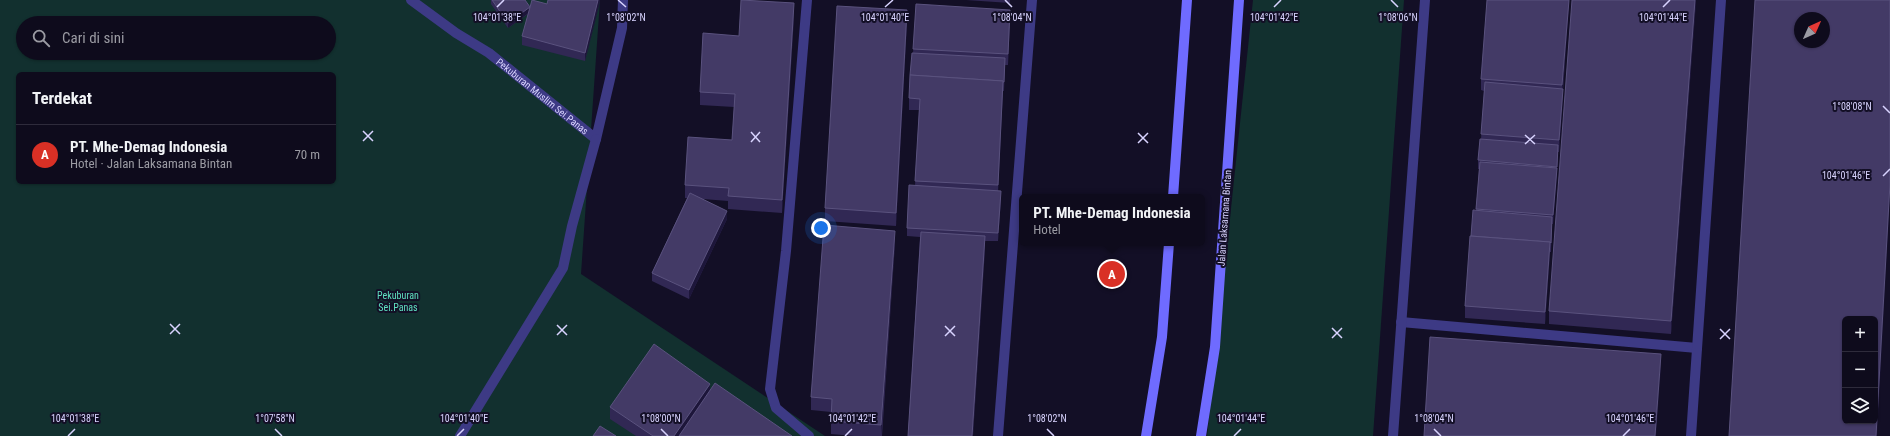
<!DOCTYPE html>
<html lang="id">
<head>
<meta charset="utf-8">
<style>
  :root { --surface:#0e0b1c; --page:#1c1929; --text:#f1f3f6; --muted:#9b9ba3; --line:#2e2b3b; --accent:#d93025 }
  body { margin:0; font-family:"Roboto Condensed",sans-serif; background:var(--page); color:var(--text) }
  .controls { position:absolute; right:12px; bottom:12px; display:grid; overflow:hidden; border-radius:6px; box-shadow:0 1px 3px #0004 }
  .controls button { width:36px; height:36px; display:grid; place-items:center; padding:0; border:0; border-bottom:1px solid var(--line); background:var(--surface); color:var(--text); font:20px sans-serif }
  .compass { position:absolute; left:1794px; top:12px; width:36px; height:36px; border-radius:50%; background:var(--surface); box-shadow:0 1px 3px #0004; rotate:45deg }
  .you { position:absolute; left:821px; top:228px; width:14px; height:14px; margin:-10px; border:3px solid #fff; border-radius:50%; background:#1a73e8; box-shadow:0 0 0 6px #1a73e833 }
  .badge { display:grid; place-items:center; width:26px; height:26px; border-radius:50%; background:var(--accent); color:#fff; font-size:13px; font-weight:700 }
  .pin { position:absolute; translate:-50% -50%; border:2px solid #fff; box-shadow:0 1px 4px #0006 }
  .popup { position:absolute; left:1019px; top:194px; width:186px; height:52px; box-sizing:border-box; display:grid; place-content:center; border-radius:6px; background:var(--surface); filter:drop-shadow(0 1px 3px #0005); font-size:13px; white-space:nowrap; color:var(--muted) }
  .popup b { font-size:15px; color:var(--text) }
  .popup::after { content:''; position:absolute; left:50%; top:100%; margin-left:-8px; border:8px solid transparent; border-top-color:var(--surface) }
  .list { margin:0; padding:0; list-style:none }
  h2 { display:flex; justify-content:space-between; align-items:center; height:52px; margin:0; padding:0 16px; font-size:17px }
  h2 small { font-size:13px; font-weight:400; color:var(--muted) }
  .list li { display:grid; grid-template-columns:26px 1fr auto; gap:12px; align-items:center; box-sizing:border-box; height:60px; padding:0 16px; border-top:1px solid var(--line) }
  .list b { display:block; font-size:15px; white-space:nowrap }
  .list p { margin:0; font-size:13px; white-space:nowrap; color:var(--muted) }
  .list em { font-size:13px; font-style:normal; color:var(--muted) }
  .icon { flex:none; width:22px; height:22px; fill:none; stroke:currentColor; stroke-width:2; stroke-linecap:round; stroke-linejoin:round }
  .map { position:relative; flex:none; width:1890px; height:436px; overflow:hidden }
  .search { position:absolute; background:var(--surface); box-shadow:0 1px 3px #0004; left:16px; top:16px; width:320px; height:44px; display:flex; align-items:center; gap:10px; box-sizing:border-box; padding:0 14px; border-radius:22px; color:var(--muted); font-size:15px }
  .panel { position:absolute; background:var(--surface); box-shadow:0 1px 3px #0004; left:16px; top:72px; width:320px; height:112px; border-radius:6px }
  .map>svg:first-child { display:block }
  .green { fill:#12302f; fill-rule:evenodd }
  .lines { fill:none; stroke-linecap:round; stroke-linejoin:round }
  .service { stroke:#3d3a85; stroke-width:10 }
  .secondary { stroke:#6f6bff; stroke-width:10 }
  .wall { fill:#312854 }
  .shaded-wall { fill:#1d163a }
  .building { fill:#433a66; stroke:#5a527e; fill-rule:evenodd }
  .ticks { fill:none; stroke:#d9d4ff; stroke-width:1.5 }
  .labels { text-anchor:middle; stroke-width:4; stroke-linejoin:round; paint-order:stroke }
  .street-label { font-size:10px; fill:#d9d4ff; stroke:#130f26 }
  .park-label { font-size:10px; fill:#5fe0c0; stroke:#130f26 }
  .ticks-label { font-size:10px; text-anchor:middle; fill:#d9d4ff; stroke:#130f26; stroke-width:4; stroke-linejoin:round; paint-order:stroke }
</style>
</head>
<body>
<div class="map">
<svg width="1890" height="436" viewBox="0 0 1890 436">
  <rect width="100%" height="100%" fill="#130f26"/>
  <g class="green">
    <path d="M0,0H600L581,274L825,436H0ZM23,23H329V53H23ZM18,74H334V182H18Z"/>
    <path d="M1253,0H1404L1373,436H1207Z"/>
  </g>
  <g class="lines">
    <g class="service">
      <path id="s1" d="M411,0L456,33L489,53L596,139L622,28L623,0"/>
      <path d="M807,0L786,251L770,389L776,408L809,436"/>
      <path d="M1401,322L1697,348"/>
      <path d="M460,436L563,268L572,226L596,139"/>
      <path d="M998,436L1032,0"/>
      <path d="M1393,436L1425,0"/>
      <path d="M1691,436L1721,0"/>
    </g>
    <g class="secondary">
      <path d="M1173,197L1187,0"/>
      <path d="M1146,436L1162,337L1169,243"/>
      <path d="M1201,436L1215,347L1239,0"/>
    </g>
  </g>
  <g class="wall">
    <path d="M491,0H525L530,7L547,4L600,0L585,61L522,45V36L528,14L508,28L491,4Z"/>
    <path d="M966,0H1010V3Z"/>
    <path d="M1569,0L1559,152H1558L1553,224H1552L1551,252H1550L1545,324L1465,318V306L1471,236L1476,210L1479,169H1478V160L1481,139L1484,91L1481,90V79Z"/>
    <path d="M1696,0L1671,334L1549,324V311Z"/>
    <path d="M916,4L1010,21L1008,65H1005L1004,91H1003L998,190L1001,199L998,241H985V249L973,436H908L920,237L907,236V228L915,186L919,110H909V98L913,53Z"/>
    <path d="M794,17L782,213L728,209V201L703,199L727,219L689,299L652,281V273L687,198H685V185L732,140L734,107L700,105V92L739,36Z"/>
    <path d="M907,23L896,226L825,221V208Z"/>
    <path d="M895,244L882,436H854L831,434V412L811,410V397Z"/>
    <path d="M710,390L792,436H636L610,419V407Z"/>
  </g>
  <g class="shaded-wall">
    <path d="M598,0H600V2L585,61V53Z"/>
    <path d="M1569,0V7L1562,96V85Z"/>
    <path d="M1695,0H1696V4L1671,334V321Z"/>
    <path d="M794,3V17L782,213V200Z"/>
    <path d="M530,7V12L508,28V23Z"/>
    <path d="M907,10V23L896,226V213Z"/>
    <path d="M1010,10V21L1008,65V54Z"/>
    <path d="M1003,81V92L998,197V185Z"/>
    <path d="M1563,89V100L1559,152V140Z"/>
    <path d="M1558,145L1557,177L1553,224V215Z"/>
    <path d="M1890,183V196L1877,436H1876Z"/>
    <path d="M1001,191V199L998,241V233Z"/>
    <path d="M727,211V219L689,299V290Z"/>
    <path d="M1552,217V225L1551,252V243Z"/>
    <path d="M895,231V244L881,436V425Z"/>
    <path d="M985,236V249L973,436H972Z"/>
    <path d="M1550,242V254L1545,324V312Z"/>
    <path d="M1661,354V367L1656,436H1655Z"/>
    <path d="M710,384V395L682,436H674Z"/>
  </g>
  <g class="building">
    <path d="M492,0H525L530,7L508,23Z"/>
    <path d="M532,0L547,4L548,0H598L585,53L522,36Z"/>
    <path d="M741,0L794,3L782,200L728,196L729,188L685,185L688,137L732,140L735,94L700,92L703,33L739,36Z"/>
    <path d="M1487,0H1569L1562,85L1481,79Z"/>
    <path d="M1572,0H1695L1671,321L1549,311Z"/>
    <path d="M1755,0H1890V183L1876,436H1729ZM1800,18H1824V42H1800ZM1845,319H1875V421H1845Z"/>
    <path d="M916,4L1010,10L1008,54L913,49Z"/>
    <path d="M837,6L907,10L896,213L825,208Z"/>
    <path d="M912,53L1005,58L1004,82H1003V81L910,75Z"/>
    <path d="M910,75L1003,81L998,185L915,181L920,99L909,98Z"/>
    <path d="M1485,82L1563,89L1559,140L1481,134Z"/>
    <path d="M1480,139L1558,145L1557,167L1478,160Z"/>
    <path d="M1480,162L1557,168L1553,215L1476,209Z"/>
    <path d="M909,185L1001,191L998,233L907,228Z"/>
    <path d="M690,193L727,211L689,290L652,273Z"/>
    <path d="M1473,210L1552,217L1551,243L1550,242L1471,236Z"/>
    <path d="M824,225L895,231L881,425L831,421L832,399L811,397Z"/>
    <path d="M921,232L985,236L972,436H908Z"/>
    <path d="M1470,236L1550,242L1545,312L1465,306Z"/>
    <path d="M1430,337L1661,354L1655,436H1424Z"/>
    <path d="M654,344L710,384L674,436H653L610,407Z"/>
    <path d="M715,383L792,436H679Z"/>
    <path d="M600,426L616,436H593Z"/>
  </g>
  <path class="ticks" d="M618,0L626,7M1005,0L1012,7M1391,0L1398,7M497,7L504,0M885,7L893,0M1274,7L1281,0M1663,7L1670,0M1883,106L1890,113M363,131L373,141M751,132L760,142M1138,133L1148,143M1525,135L1535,144M363,141L373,131M751,142L760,132M1138,143L1148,133M1525,144L1535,135M1883,176L1890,169M170,324L180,334M557,325L567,335M945,326L955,336M1332,328L1342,338M1720,329L1730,339M170,334L180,324M557,335L567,325M945,336L955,326M1332,338L1342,328M1720,339L1730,329M275,429L282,436M661,429L668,436M1047,429L1054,436M1434,429L1441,436M68,436L75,429M457,436L464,429M845,436L852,429M1234,436L1241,429M1623,436L1630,429"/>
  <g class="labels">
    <g class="street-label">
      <text dy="4" stroke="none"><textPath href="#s1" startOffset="163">Pekuburan Muslim Sei.Panas</textPath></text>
      <text transform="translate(1224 218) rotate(-86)" y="4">Jalan Laksamana Bintan</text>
    </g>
    <g class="park-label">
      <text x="398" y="299">Pekuburan<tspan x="398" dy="12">Sei.Panas</tspan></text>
    </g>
  </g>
  <g class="ticks-label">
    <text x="497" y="21">104°01'38"E</text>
    <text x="626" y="21">1°08'02"N</text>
    <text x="885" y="21">104°01'40"E</text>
    <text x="1012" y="21">1°08'04"N</text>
    <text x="1274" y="21">104°01'42"E</text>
    <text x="1398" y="21">1°08'06"N</text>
    <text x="1663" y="21">104°01'44"E</text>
    <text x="1852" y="110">1°08'08"N</text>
    <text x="1846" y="179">104°01'46"E</text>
    <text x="75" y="422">104°01'38"E</text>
    <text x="275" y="422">1°07'58"N</text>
    <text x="464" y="422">104°01'40"E</text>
    <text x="661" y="422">1°08'00"N</text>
    <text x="852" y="422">104°01'42"E</text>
    <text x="1047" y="422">1°08'02"N</text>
    <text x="1241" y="422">104°01'44"E</text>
    <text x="1434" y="422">1°08'04"N</text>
    <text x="1630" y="422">104°01'46"E</text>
  </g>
</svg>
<div class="controls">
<button>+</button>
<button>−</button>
<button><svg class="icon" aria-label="layers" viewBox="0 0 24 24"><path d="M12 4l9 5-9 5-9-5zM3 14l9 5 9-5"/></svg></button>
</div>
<svg class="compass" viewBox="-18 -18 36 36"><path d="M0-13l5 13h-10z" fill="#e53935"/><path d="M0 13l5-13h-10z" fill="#9b9ba3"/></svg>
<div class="you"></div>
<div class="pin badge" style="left:1112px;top:274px">A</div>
<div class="popup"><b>PT. Mhe-Demag Indonesia</b>Hotel</div>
<div class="search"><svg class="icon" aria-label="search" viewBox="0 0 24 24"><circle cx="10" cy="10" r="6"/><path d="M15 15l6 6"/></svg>Cari di sini</div>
<section class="panel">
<h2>Terdekat<small></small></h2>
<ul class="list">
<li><span class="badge">A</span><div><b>PT. Mhe-Demag Indonesia</b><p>Hotel · Jalan Laksamana Bintan</p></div><em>70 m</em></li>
</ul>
</section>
</div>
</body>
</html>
